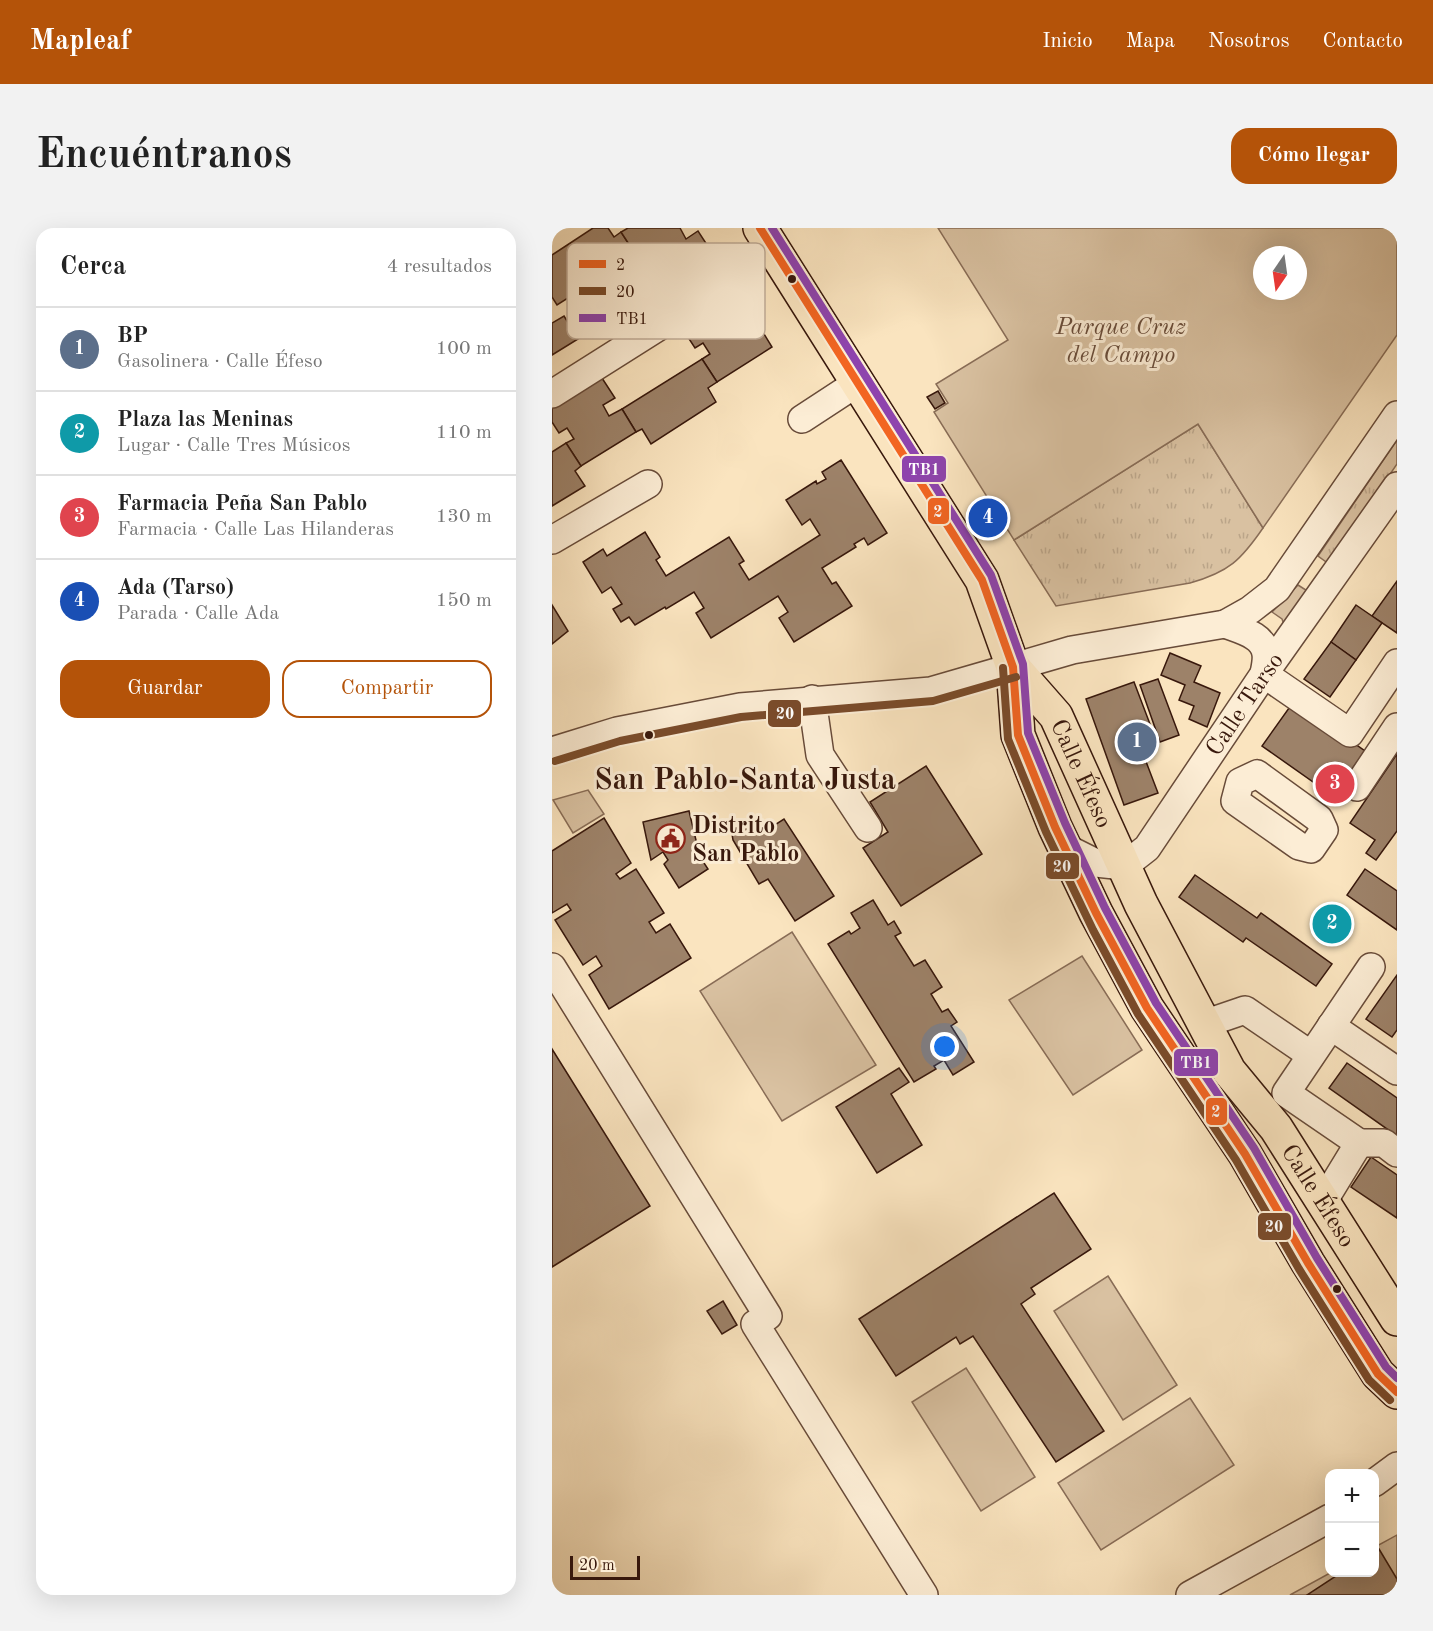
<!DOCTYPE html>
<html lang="es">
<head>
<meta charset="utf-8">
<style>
  :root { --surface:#fff; --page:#f2f2f2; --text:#222; --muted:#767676; --line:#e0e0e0; --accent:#b45309 }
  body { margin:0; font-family:"Old Standard TT",serif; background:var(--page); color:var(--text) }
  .controls { position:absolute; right:18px; bottom:18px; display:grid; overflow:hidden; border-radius:12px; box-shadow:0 6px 24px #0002 }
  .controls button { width:54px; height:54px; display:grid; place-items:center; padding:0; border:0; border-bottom:2px solid var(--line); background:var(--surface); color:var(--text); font:30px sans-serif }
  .compass { position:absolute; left:701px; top:18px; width:54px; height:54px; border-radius:50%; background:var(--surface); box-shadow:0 6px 24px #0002; rotate:193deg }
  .scale { position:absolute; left:18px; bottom:15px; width:70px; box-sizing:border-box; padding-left:6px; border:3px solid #38180c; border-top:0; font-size:16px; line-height:21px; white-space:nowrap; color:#38180c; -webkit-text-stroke:4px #fcedd5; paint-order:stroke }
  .you { position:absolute; left:393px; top:819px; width:21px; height:21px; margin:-15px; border:4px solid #fff; border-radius:50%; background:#1a73e8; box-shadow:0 0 0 9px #1a73e833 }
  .badge { display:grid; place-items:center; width:39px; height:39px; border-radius:50%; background:var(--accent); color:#fff; font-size:20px; font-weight:700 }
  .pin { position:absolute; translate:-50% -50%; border:3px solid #fff; box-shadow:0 2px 6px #0006 }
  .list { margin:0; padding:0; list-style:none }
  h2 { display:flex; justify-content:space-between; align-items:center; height:78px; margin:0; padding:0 24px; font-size:26px }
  h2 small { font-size:20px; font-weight:400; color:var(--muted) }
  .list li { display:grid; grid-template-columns:39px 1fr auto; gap:18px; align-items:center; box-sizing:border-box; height:84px; padding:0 24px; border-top:2px solid var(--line) }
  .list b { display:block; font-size:22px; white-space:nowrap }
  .list p { margin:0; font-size:20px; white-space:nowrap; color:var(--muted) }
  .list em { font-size:20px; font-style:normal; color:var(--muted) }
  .actions { display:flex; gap:12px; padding:18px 24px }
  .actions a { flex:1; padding:14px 0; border:2px solid var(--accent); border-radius:18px; text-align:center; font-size:21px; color:var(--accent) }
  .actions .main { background:var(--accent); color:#fff }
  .map { position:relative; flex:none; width:845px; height:1367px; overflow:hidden; border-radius:18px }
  header { display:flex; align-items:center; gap:36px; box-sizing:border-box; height:84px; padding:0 30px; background:var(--accent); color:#fff }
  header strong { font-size:28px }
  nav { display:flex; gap:33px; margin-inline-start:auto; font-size:21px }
  .intro { display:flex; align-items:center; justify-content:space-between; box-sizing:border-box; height:144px; padding:0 36px }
  h1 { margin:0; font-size:42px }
  .button { padding:15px 27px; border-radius:18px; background:var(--accent); color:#fff; font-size:21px; font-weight:700 }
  main { display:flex; gap:36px; padding:0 36px }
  aside { flex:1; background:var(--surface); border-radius:18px; box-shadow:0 6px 24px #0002 }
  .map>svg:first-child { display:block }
  .grass { fill:url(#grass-tufts); stroke:#886c56; stroke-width:1.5 }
  .park { fill:#d9c1a1; stroke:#886c56; stroke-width:1.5; fill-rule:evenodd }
  .building { fill:#9d8269; stroke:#38180c; stroke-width:1.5 }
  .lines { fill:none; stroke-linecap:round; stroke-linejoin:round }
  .minor-casing { stroke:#684b39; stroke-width:30 }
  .major-casing { stroke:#38180c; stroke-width:36 }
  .minor { stroke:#fcedd5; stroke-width:27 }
  .major { stroke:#fae4bf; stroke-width:33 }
  .bus-1-casing { stroke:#fcedd5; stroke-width:12 }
  .bus-2-casing { stroke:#fcedd5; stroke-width:12 }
  .bus-3-casing { stroke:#fcedd5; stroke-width:12 }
  .bus-1 { stroke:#f26522; stroke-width:8 }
  .bus-2 { stroke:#7a4b2a; stroke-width:8 }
  .bus-3 { stroke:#8e44ad; stroke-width:8 }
  .bus-dot { fill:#38180c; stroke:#fcedd5; stroke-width:2 }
  .labels { text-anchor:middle; stroke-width:6; stroke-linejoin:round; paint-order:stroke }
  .park-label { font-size:24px; font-style:italic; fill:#684b39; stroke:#fcedd5 }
  .street-label { font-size:24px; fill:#38180c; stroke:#fcedd5 }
  .poi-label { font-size:24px; font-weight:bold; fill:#38180c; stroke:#fcedd5; text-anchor:start }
  .district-label { font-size:30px; font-weight:bold; fill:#38180c; stroke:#fcedd5 }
  .key { fill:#fcedd5; stroke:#c1ad99; stroke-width:1.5 }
  .key-label { font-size:16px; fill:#38180c }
  .line-badge { stroke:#fcedd5; stroke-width:2 }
  .badge-label { font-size:16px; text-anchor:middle; font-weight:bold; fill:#fff }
</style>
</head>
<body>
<header>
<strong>Mapleaf</strong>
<nav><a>Inicio</a><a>Mapa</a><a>Nosotros</a><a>Contacto</a></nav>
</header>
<div class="intro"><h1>Encuéntranos</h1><a class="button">Cómo llegar</a></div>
<main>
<aside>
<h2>Cerca<small>4 resultados</small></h2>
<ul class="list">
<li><span class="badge" style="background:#5c6f8a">1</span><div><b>BP</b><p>Gasolinera · Calle Éfeso</p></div><em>100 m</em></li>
<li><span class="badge" style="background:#0f9aa8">2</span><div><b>Plaza las Meninas</b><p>Lugar · Calle Tres Músicos</p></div><em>110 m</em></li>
<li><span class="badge" style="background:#e0444e">3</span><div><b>Farmacia Peña San Pablo</b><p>Farmacia · Calle Las Hilanderas</p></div><em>130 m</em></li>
<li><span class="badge" style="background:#1a4fb4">4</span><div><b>Ada (Tarso)</b><p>Parada · Calle Ada</p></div><em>150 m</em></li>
</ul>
<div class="actions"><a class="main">Guardar</a><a>Compartir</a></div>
</aside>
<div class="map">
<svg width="845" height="1367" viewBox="0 0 845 1367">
  <defs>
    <pattern id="grass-tufts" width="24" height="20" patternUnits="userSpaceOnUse" patternTransform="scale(1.5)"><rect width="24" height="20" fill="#d9c1a1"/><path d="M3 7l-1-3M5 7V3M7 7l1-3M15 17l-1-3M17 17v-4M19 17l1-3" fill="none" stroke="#bba589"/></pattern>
  </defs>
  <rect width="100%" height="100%" fill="#fae4bf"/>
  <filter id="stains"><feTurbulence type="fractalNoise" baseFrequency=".00333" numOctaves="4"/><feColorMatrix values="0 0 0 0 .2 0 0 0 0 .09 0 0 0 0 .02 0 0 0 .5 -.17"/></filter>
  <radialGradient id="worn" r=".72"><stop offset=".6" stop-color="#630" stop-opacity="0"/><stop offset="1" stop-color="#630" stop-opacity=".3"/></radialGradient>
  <g class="grass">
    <path d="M646,196L711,300C689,332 677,344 638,355L504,378L462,312Z"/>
    <path d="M845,212V236L777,336L766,328Z"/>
    <path d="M746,357L757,364L733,399L730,391L720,384Z"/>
  </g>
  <g class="park">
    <path d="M386,0H845V107L711,300L646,196L462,312L382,184L396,175L384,156L456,112ZM710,27H746V63H710Z"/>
    <path d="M36,562L52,586L21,605L1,572Z"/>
    <path d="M240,704L324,837L230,893L148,763Z"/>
    <path d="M530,728L590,822L521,867L457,772Z"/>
    <path d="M556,1048L625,1157L571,1192L502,1083Z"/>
    <path d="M414,1140L483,1249L429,1283L360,1174Z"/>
    <path d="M638,1170L682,1237L549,1322L506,1255Z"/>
    <path d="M845,1307V1367H738L778,1345L822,1344L823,1319Z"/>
  </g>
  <g class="building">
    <path d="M41,0H56L62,9L69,4L84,27L5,77L0,69V27Z"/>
    <path d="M76,0H128L134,11L146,3L161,26L106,61L91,38L99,33L92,22L84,27L69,4Z"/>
    <path d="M185,62L199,85L187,93L194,104L206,96L220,119L165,154L150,131L158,126L151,115L143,120L128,97Z"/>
    <path d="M12,88L26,111L0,127V95Z"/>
    <path d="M150,131L165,154L156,160L164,174L99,216L90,201L84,204L70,181Z"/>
    <path d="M48,147L63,170L51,177L57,188L70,181L84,204L29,238L14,215L22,211L15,200L7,205L0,194V177Z"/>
    <path d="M386,163L393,175L383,181L375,169Z"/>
    <path d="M14,215L29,238L23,243L33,258L0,278V224Z"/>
    <path d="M289,232L335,305L316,317L312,310L302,316L304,319L270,340L280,356L284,354L300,378L242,414L227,390L236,384L226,368L159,410L144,385L152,380L142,364L114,381L113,379L83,397L77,389L69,394L61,381L70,376L59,359L50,365L31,334L51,321L55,328L93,304L108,329L104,332L114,348L177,309L192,333L187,336L197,352L268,307L258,291L250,297L234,272L264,253L265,256L274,251L270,244Z"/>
    <path d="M845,353V405L820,388Z"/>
    <path d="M0,377L16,403L0,416Z"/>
    <path d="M804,377L830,395L804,432L779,414Z"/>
    <path d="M779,414L804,432L778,469L752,451Z"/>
    <path d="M618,425L649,438L642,454L668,465L655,499L637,491L642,478L627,472L633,457L609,447Z"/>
    <path d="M606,451L627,507L608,514L588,457Z"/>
    <path d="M582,454L601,504L585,510L606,565L572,577L534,471Z"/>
    <path d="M742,473L813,523L781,568L710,518Z"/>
    <path d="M845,526V603L824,632L814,625L823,612L798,595Z"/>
    <path d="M374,538L430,626L349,678L311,620L336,604L318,574Z"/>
    <path d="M137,583L148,629L156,641L127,660L112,636L116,632L111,624L99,632L91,594Z"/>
    <path d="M207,589L215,602L232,591L282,668L243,693L216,651L207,656L181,612L180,606Z"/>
    <path d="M52,590L79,635L64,646L68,651L84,641L112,685L97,694L104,705L118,696L139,730L57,781L37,747L50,738L44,728L31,737L3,692L19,682L15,676L0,685V623Z"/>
    <path d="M813,641L845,663V702L795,667Z"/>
    <path d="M643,647L705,690L709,685L780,736L764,758L694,710L691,714L627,669Z"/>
    <path d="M321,672L336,697L342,693L349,705L343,708L362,738L373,732L390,759L379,766L390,784L396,781L405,794L399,798L422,834L401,847L392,832L382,838L384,841L362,854L276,716L297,703L299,706L308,700L299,685Z"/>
    <path d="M845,747V802L840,809L814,791Z"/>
    <path d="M0,821L98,978L0,1039Z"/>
    <path d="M795,835L845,870V908L777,860Z"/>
    <path d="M347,840L357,854L339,866L370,917L325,945L284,879Z"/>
    <path d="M819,929L845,947V990L799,959Z"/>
    <path d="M502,965L539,1021L479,1060L483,1066L469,1076L552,1203L504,1234L421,1108L408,1116L404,1109L344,1148L307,1091Z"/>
    <path d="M171,1073L185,1097L170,1106L155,1083Z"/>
    <path d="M827,1321L845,1351V1367H755L790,1344H822V1324Z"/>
  </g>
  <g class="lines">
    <defs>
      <g id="minor">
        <path d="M0,166L182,51"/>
        <path d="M250,191L305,155"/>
        <path d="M0,312L96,256"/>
        <path d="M673,396C688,402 712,407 714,426C715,432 713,440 712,446L798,505L845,435"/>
        <path d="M260,471L268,527L316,600"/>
        <path d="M0,523L65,503L188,479L379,463L520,422L673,396L698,382L725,361L845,187"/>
        <path d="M705,546L767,591L772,602L759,621L747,618L683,573L688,554Z"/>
        <path d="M805,559L845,499"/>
        <path id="s1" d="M512,619L544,635L572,638L595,620L712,446L845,258"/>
        <path d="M0,739L216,1088L203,1096L372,1367"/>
        <path d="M652,796L693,782L759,827"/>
        <path d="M779,798L845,843"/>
        <path d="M807,915L734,865L819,739"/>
        <path d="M807,915H832L845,925"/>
        <path d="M771,974L807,915"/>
        <path d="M822,1255L845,1238"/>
        <path d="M638,1367L778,1290"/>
      </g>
      <g id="major">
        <path d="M208,0L430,352L461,439L466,507L503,599L544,685L595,780L693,926L756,1035L826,1146L845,1164"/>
        <path id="s2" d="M461,439L504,488L589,676L677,843L724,900L845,1091"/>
      </g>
    </defs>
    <use href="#minor" class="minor-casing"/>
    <use href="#major" class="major-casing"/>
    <use href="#minor" class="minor"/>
    <use href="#major" class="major"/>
    <defs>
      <path id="bus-1" d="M208,0L430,352L461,439L466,507L503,599L544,685L595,780L693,926L756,1035L826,1146L845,1164"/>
      <g id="bus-2">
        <path d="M451,440L456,511L494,604L541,702L586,786L684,932L747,1041L817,1152L838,1172"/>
        <path d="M3,533L68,513L189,489L381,473L464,449"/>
      </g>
      <path id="bus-3" d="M220,0L439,347L471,436L476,505L513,595L553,680L604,775L702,920L765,1030L834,1139L845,1150"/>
    </defs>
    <use href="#bus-1" class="bus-1-casing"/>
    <use href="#bus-2" class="bus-2-casing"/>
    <use href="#bus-3" class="bus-3-casing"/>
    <use href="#bus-1" class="bus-1"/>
    <use href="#bus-2" class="bus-2"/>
    <use href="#bus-3" class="bus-3"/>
  </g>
  <defs>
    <symbol id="civic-ring" viewBox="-11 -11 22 22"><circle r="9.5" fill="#fcedd5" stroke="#8f2418" stroke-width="1.5"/><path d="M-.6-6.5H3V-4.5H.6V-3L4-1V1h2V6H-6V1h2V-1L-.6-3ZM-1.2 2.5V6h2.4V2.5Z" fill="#8f2418"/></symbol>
  </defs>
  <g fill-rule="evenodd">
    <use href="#civic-ring" x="102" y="594" width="33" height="33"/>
  </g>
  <g class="bus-dot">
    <circle cx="240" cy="51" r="5"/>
    <circle cx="97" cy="507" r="5"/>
    <circle cx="785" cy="1061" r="5"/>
  </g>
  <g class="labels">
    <g class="park-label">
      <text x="569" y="106">Parque Cruz<tspan x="569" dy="28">del Campo</tspan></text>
    </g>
    <g class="street-label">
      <text dy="8" stroke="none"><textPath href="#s1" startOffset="267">Calle Tarso</textPath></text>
      <text dy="8" stroke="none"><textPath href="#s2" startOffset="128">Calle Éfeso</textPath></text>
      <text dy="8" stroke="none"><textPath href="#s2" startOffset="614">Calle Éfeso</textPath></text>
    </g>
    <g class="poi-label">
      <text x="140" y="605">Distrito<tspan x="140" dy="28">San Pablo</tspan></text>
    </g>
    <g class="district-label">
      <text x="193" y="561">San Pablo-Santa Justa</text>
    </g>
  </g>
  <rect x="15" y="15" width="198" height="96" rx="9" class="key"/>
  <rect x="27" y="32" width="27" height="8" fill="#f26522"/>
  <rect x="27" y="59" width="27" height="8" fill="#7a4b2a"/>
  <rect x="27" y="86" width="27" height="8" fill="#8e44ad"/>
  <g class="key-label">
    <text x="64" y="42">2</text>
    <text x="64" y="69">20</text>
    <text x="64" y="96">TB1</text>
  </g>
  <g class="line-badge">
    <rect x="349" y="227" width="46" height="28" rx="6" fill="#8e44ad"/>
    <rect x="375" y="269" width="23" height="28" rx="6" fill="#f26522"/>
    <rect x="215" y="471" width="35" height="29" rx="6" fill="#7a4b2a"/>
    <rect x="493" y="624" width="35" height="28" rx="6" fill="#7a4b2a"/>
    <rect x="621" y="820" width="46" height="29" rx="6" fill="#8e44ad"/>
    <rect x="653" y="869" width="23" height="29" rx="6" fill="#f26522"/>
    <rect x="705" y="984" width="35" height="29" rx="6" fill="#7a4b2a"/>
  </g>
  <g class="badge-label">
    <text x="372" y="247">TB1</text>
    <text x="386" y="289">2</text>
    <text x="233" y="491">20</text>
    <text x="510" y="644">20</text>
    <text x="644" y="840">TB1</text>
    <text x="664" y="889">2</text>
    <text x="722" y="1004">20</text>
  </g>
  <rect width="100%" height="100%" filter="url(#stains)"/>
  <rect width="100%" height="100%" fill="url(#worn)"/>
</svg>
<div class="controls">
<button>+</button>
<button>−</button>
</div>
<svg class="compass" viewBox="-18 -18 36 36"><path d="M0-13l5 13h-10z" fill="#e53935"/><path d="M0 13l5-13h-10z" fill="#767676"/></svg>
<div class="scale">20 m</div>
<div class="you"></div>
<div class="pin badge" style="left:585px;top:514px;background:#5c6f8a">1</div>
<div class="pin badge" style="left:780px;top:696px;background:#0f9aa8">2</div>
<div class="pin badge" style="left:783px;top:556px;background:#e0444e">3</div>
<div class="pin badge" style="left:436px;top:290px;background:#1a4fb4">4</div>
</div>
</main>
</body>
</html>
